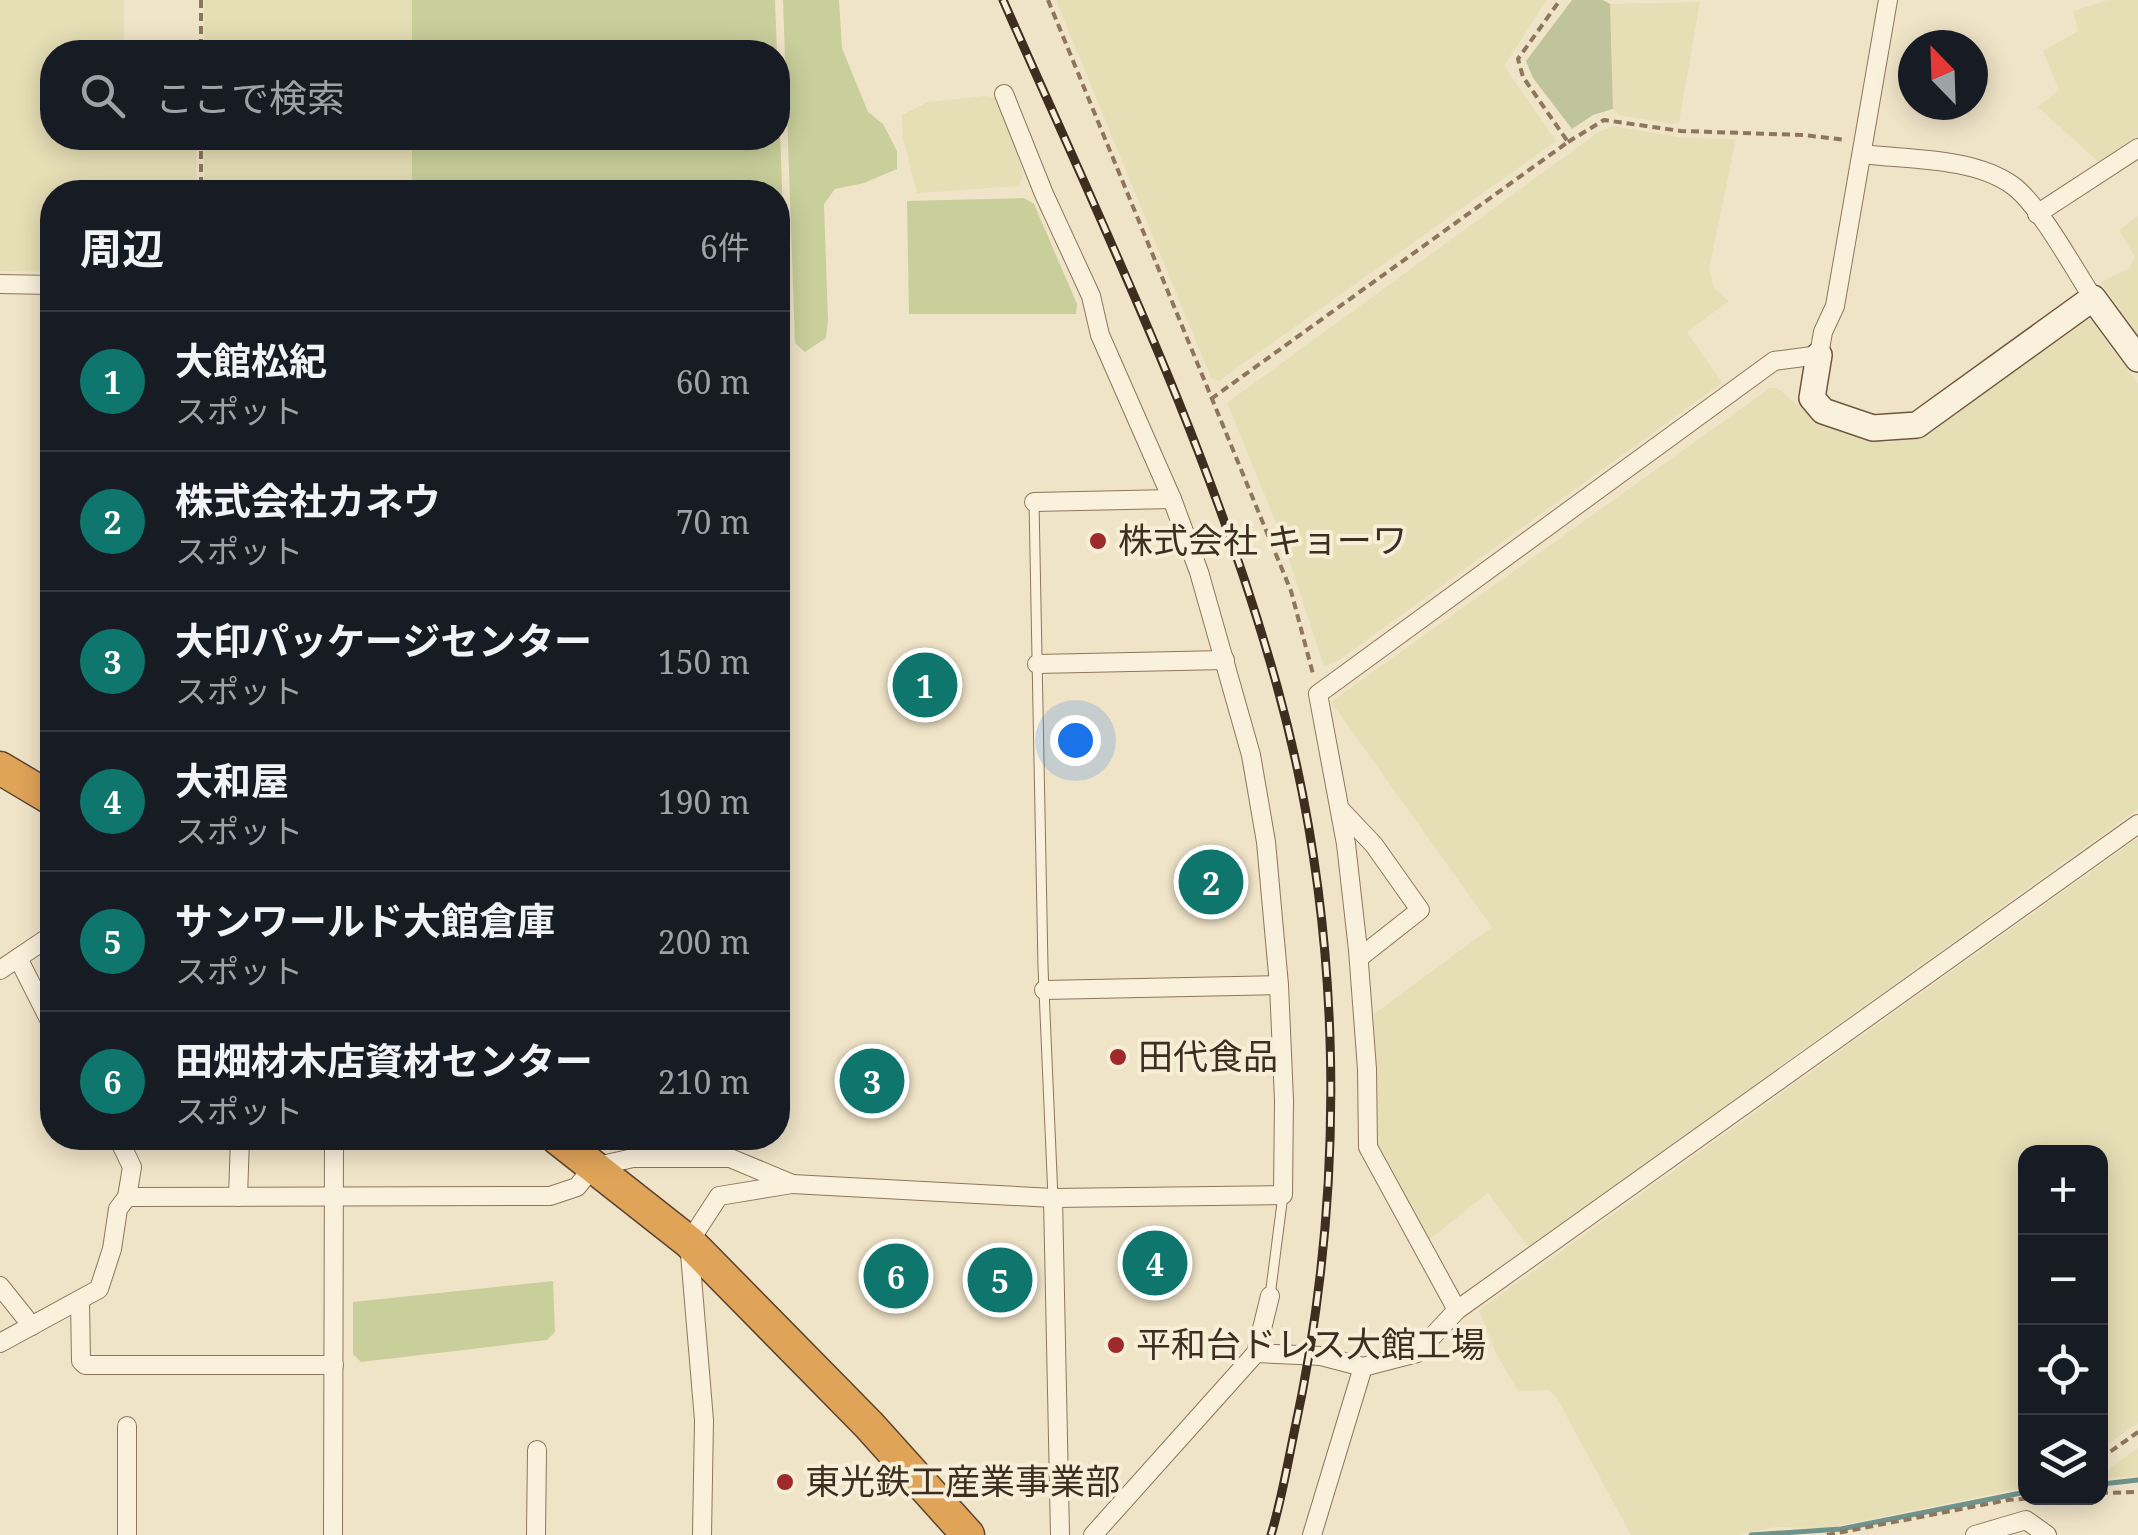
<!DOCTYPE html>
<html lang="ja">
<head>
<meta charset="utf-8">
<style>
  :root { --surface:#171b24; --page:#20242c; --text:#f1f3f6; --muted:#9ea1a6; --line:#363941; --accent:#0f766e }
  body { margin:0; font-family:"Noto Serif","Noto Sans JP",serif; background:var(--page); color:var(--text) }
  .controls { position:absolute; right:30px; bottom:30px; display:grid; overflow:hidden; border-radius:20px; box-shadow:0 5px 25px #0003 }
  .controls button { width:90px; height:90px; display:grid; place-items:center; padding:0; border:0; border-bottom:2px solid var(--line); background:var(--surface); color:var(--text); font:50px sans-serif }
  .compass { position:absolute; left:1898px; top:30px; width:90px; height:90px; border-radius:50%; background:var(--surface); box-shadow:0 5px 25px #0003; rotate:337deg }
  .you { position:absolute; left:1075px; top:740px; width:35px; height:35px; margin:-25px; border:8px solid #fff; border-radius:50%; background:#1a73e8; box-shadow:0 0 0 15px #1a73e833 }
  .badge { display:grid; place-items:center; width:65px; height:65px; border-radius:50%; background:var(--accent); color:#fff; font-size:32px; font-weight:700 }
  .pin { position:absolute; translate:-50% -50%; border:5px solid #fff; box-shadow:0 2px 10px #0006 }
  .list { margin:0; padding:0; list-style:none }
  h2 { display:flex; justify-content:space-between; align-items:center; height:130px; margin:0; padding:0 40px; font-size:42px }
  h2 small { font-size:32px; font-weight:400; color:var(--muted) }
  .list li { display:grid; grid-template-columns:65px 1fr auto; gap:30px; align-items:center; box-sizing:border-box; height:140px; padding:0 40px; border-top:2px solid var(--line) }
  .list b { display:block; font-size:38px; white-space:nowrap }
  .list p { margin:0; font-size:32px; white-space:nowrap; color:var(--muted) }
  .list em { font-size:32px; font-style:normal; color:var(--muted) }
  .icon { flex:none; width:55px; height:55px; fill:none; stroke:currentColor; stroke-width:2; stroke-linecap:round; stroke-linejoin:round }
  .map { position:relative; flex:none; width:2138px; height:1535px; overflow:hidden }
  .search { position:absolute; background:var(--surface); box-shadow:0 5px 25px #0003; left:40px; top:40px; width:750px; height:110px; display:flex; align-items:center; gap:25px; box-sizing:border-box; padding:0 35px; border-radius:40px; color:var(--muted); font-size:38px }
  .panel { position:absolute; background:var(--surface); box-shadow:0 5px 25px #0003; left:40px; top:180px; width:750px; height:970px; border-radius:40px }
  .map>svg:first-child { display:block }
  .farmland { fill:#e6deb5 }
  .green { fill:#c9cf9b }
  .cemetery { fill:#bfc49a }
  .lines { fill:none; stroke-linecap:round; stroke-linejoin:round }
  .stream { stroke:#6f938a; stroke-width:5 }
  .lane-casing { stroke:#8d765c; stroke-width:11 }
  .street-casing { stroke:#8d765c; stroke-width:20 }
  .secondary-casing { stroke:#6f573f; stroke-width:28 }
  .highway-casing { stroke:#5b4430; stroke-width:35 }
  .path { stroke:#8d765c; stroke-width:4; stroke-dasharray:8 5; stroke-linecap:butt }
  .lane { stroke:#faf1dc; stroke-width:9 }
  .street { stroke:#faf1dc; stroke-width:18 }
  .secondary { stroke:#faf1dc; stroke-width:25 }
  .highway { stroke:#e0a458; stroke-width:32 }
  .rail-casing { stroke:#3d2e20; stroke-width:9 }
  .rail { stroke:#f7eed8; stroke-width:5; stroke-dasharray:15; stroke-linecap:butt }
  .poi-dot { fill:#9e2a2b; stroke:#f7eed8; stroke-width:4 }
  .labels { text-anchor:middle; stroke-width:8; stroke-linejoin:round; paint-order:stroke }
  .poi-label { font-size:35px; fill:#3d2e20; stroke:#f7eed8; text-anchor:start }
</style>
</head>
<body>
<div class="map">
<svg width="2138" height="1535" viewBox="0 0 2138 1535">
  <rect width="100%" height="100%" fill="#f0e4c8"/>
  <g class="farmland">
    <path d="M0,0H124V52H52V138H196L197,192H52V272L0,271Z"/>
    <rect x="204" y="0" width="208" height="52"/>
    <path d="M1056,0H1547L1504,66L1556,141L1219,381L1211,378Z"/>
    <path d="M2108,0H2138V137L2100,163L2038,107L2059,90L2043,51L2078,31L2073,11Z"/>
    <path d="M1700,2L1679,122L1672,124L1619,115L1613,109L1610,4Z"/>
    <path d="M984,96L995,97L1011,130L1023,174L1019,186L917,193L903,138L902,115L928,102Z"/>
    <path d="M1613,126L1685,138L1736,139L1709,269L1714,288L1729,301L1687,332L1722,383L1339,660L1324,666L1278,527L1227,403L1597,133Z"/>
    <rect x="204" y="138" width="208" height="54"/>
    <path d="M2138,216V335L2101,282L2130,268L2135,257L2119,230Z"/>
    <path d="M2088,316L2138,384V809L1528,1247L1488,1193L1427,1241L1380,1156L1374,1133V1014L1492,927L1331,702L1770,388H1777L1814,418L1842,433L1887,443L1916,437L1955,414Z"/>
    <path d="M2138,838V1423L2101,1449L2100,1152H2026L2025,1487L1829,1528L1776,1527L1738,1535H1631L1557,1398L1549,1390L1518,1391L1496,1353L1479,1310Z"/>
    <path d="M2138,1448V1476L2101,1478V1475Z"/>
  </g>
  <g class="green">
    <path d="M412,0H775L777,52H412Z"/>
    <path d="M783,0H839L842,48L868,112L883,124L897,151V169L864,183L835,189L824,204L828,320L826,338L805,352L795,343Z"/>
    <path d="M778,75L785,272H778V192H412V138H778Z"/>
    <path d="M1024,198L1034,204L1077,304L1076,314H909L907,201Z"/>
    <path d="M553,1281L555,1332L547,1340L361,1362L353,1354V1302Z"/>
  </g>
  <path class="cemetery" d="M1572,0H1603L1610,4L1613,109L1593,115L1572,129L1533,78L1526,61Z"/>
  <g class="lines">
    <g class="stream">
      <path d="M2102,1484L2138,1480"/>
      <path d="M1751,1535L1841,1529L2026,1492"/>
    </g>
    <defs>
      <g id="lane">
        <path d="M1034,502L1043,967L1053,1198"/>
        <path d="M1270,1296L1283,1195"/>
      </g>
      <g id="street">
        <path d="M1862,154C1909,160 1972,157 2012,185C2039,204 2074,269 2093,298"/>
        <path d="M2037,214L2138,148"/>
        <path d="M0,284L52,285"/>
        <path d="M1034,502L1172,499"/>
        <path d="M1037,664L1225,660"/>
        <path d="M1340,809L1374,845L1420,910L1359,958"/>
        <path d="M18,958L52,1025"/>
        <path d="M0,970L52,935"/>
        <path d="M1044,990L1279,985"/>
        <path d="M127,1197L550,1196L577,1187L593,1167L633,1158H730L790,1183"/>
        <path d="M238,1197L240,1138"/>
        <path d="M1053,1198L1060,1535"/>
        <path d="M0,1286L32,1326"/>
        <path d="M80,1301L81,1361L85,1365H334"/>
        <path d="M1457,1310L1368,1147L1367,1069L1358,950L1346,844L1318,694L1774,361L1819,355L1823,332L1835,306L1888,0"/>
        <path d="M0,1343L99,1289L112,1249L118,1209L127,1197L132,1167L118,1138"/>
        <path d="M1256,1353L1321,1356L1363,1367L1417,1353L1457,1310L2138,824"/>
        <path d="M127,1535V1426"/>
        <path d="M333,1535L334,1138"/>
        <path d="M536,1535L537,1450"/>
        <path d="M702,1535L704,1420L689,1242L719,1196L792,1184L1053,1198L1283,1195L1284,1100L1279,985L1266,842L1251,755L1199,572L1172,499L1100,335L1091,296L1044,194L1004,94"/>
        <path d="M1093,1535L1256,1353L1270,1296"/>
        <path d="M1312,1535L1363,1367"/>
        <path d="M1975,1535L2026,1520L2047,1535"/>
      </g>
      <path id="secondary" d="M1819,355L1812,398L1823,411L1873,428L1917,425L2093,298L2138,359"/>
      <g id="highway">
        <path d="M0,768L52,799"/>
        <path d="M557,1138L689,1242L869,1425L968,1535"/>
      </g>
    </defs>
    <use href="#lane" class="lane-casing"/>
    <use href="#street" class="street-casing"/>
    <use href="#secondary" class="secondary-casing"/>
    <use href="#highway" class="highway-casing"/>
    <g class="path">
      <path d="M201,0V52"/>
      <path d="M1048,0L1291,591L1313,674"/>
      <path d="M201,138V192"/>
      <path d="M1568,142L1604,120L1681,131L1803,135L1846,140"/>
      <path d="M1211,399L1568,142L1523,77L1518,59L1560,0"/>
      <path d="M2100,1459L2138,1432"/>
      <path d="M2100,1493L2138,1492"/>
      <path d="M1827,1535L2008,1500L2038,1498"/>
    </g>
    <use href="#lane" class="lane"/>
    <use href="#street" class="street"/>
    <use href="#secondary" class="secondary"/>
    <use href="#highway" class="highway"/>
    <defs>
      <path id="rail" d="M1003,0C1102,225 1211,448 1277,686C1344,927 1347,1189 1294,1433C1287,1467 1281,1502 1271,1535"/>
    </defs>
    <use href="#rail" class="rail-casing"/>
    <use href="#rail" class="rail"/>
  </g>
  <g class="poi-dot">
    <circle cx="1098" cy="541" r="10"/>
    <circle cx="1118" cy="1057" r="10"/>
    <circle cx="1116" cy="1345" r="10"/>
    <circle cx="785" cy="1482" r="10"/>
  </g>
  <g class="labels">
    <g class="poi-label">
      <text x="1118" y="553">株式会社 キョーワ</text>
      <text x="1138" y="1069">田代食品</text>
      <text x="1136" y="1357">平和台ドレス大館工場</text>
      <text x="805" y="1494">東光鉄工産業事業部</text>
    </g>
  </g>
</svg>
<div class="controls">
<button>+</button>
<button>−</button>
<button><svg class="icon" aria-label="locate" viewBox="0 0 24 24"><circle cx="12" cy="12" r="6"/><path d="M12 2v4M12 18v4M2 12h4M18 12h4"/></svg></button>
<button><svg class="icon" aria-label="layers" viewBox="0 0 24 24"><path d="M12 4l9 5-9 5-9-5zM3 14l9 5 9-5"/></svg></button>
</div>
<svg class="compass" viewBox="-18 -18 36 36"><path d="M0-13l5 13h-10z" fill="#e53935"/><path d="M0 13l5-13h-10z" fill="#9ea1a6"/></svg>
<div class="you"></div>
<div class="pin badge" style="left:925px;top:685px">1</div>
<div class="pin badge" style="left:1211px;top:882px">2</div>
<div class="pin badge" style="left:872px;top:1081px">3</div>
<div class="pin badge" style="left:1155px;top:1263px">4</div>
<div class="pin badge" style="left:1000px;top:1280px">5</div>
<div class="pin badge" style="left:896px;top:1276px">6</div>
<div class="search"><svg class="icon" aria-label="search" viewBox="0 0 24 24"><circle cx="10" cy="10" r="6"/><path d="M15 15l6 6"/></svg>ここで検索</div>
<section class="panel">
<h2>周辺<small>6件</small></h2>
<ul class="list">
<li><span class="badge">1</span><div><b>大館松紀</b><p>スポット</p></div><em>60 m</em></li>
<li><span class="badge">2</span><div><b>株式会社カネウ</b><p>スポット</p></div><em>70 m</em></li>
<li><span class="badge">3</span><div><b>大印パッケージセンター</b><p>スポット</p></div><em>150 m</em></li>
<li><span class="badge">4</span><div><b>大和屋</b><p>スポット</p></div><em>190 m</em></li>
<li><span class="badge">5</span><div><b>サンワールド大館倉庫</b><p>スポット</p></div><em>200 m</em></li>
<li><span class="badge">6</span><div><b>田畑材木店資材センター</b><p>スポット</p></div><em>210 m</em></li>
</ul>
</section>
</div>
</body>
</html>
